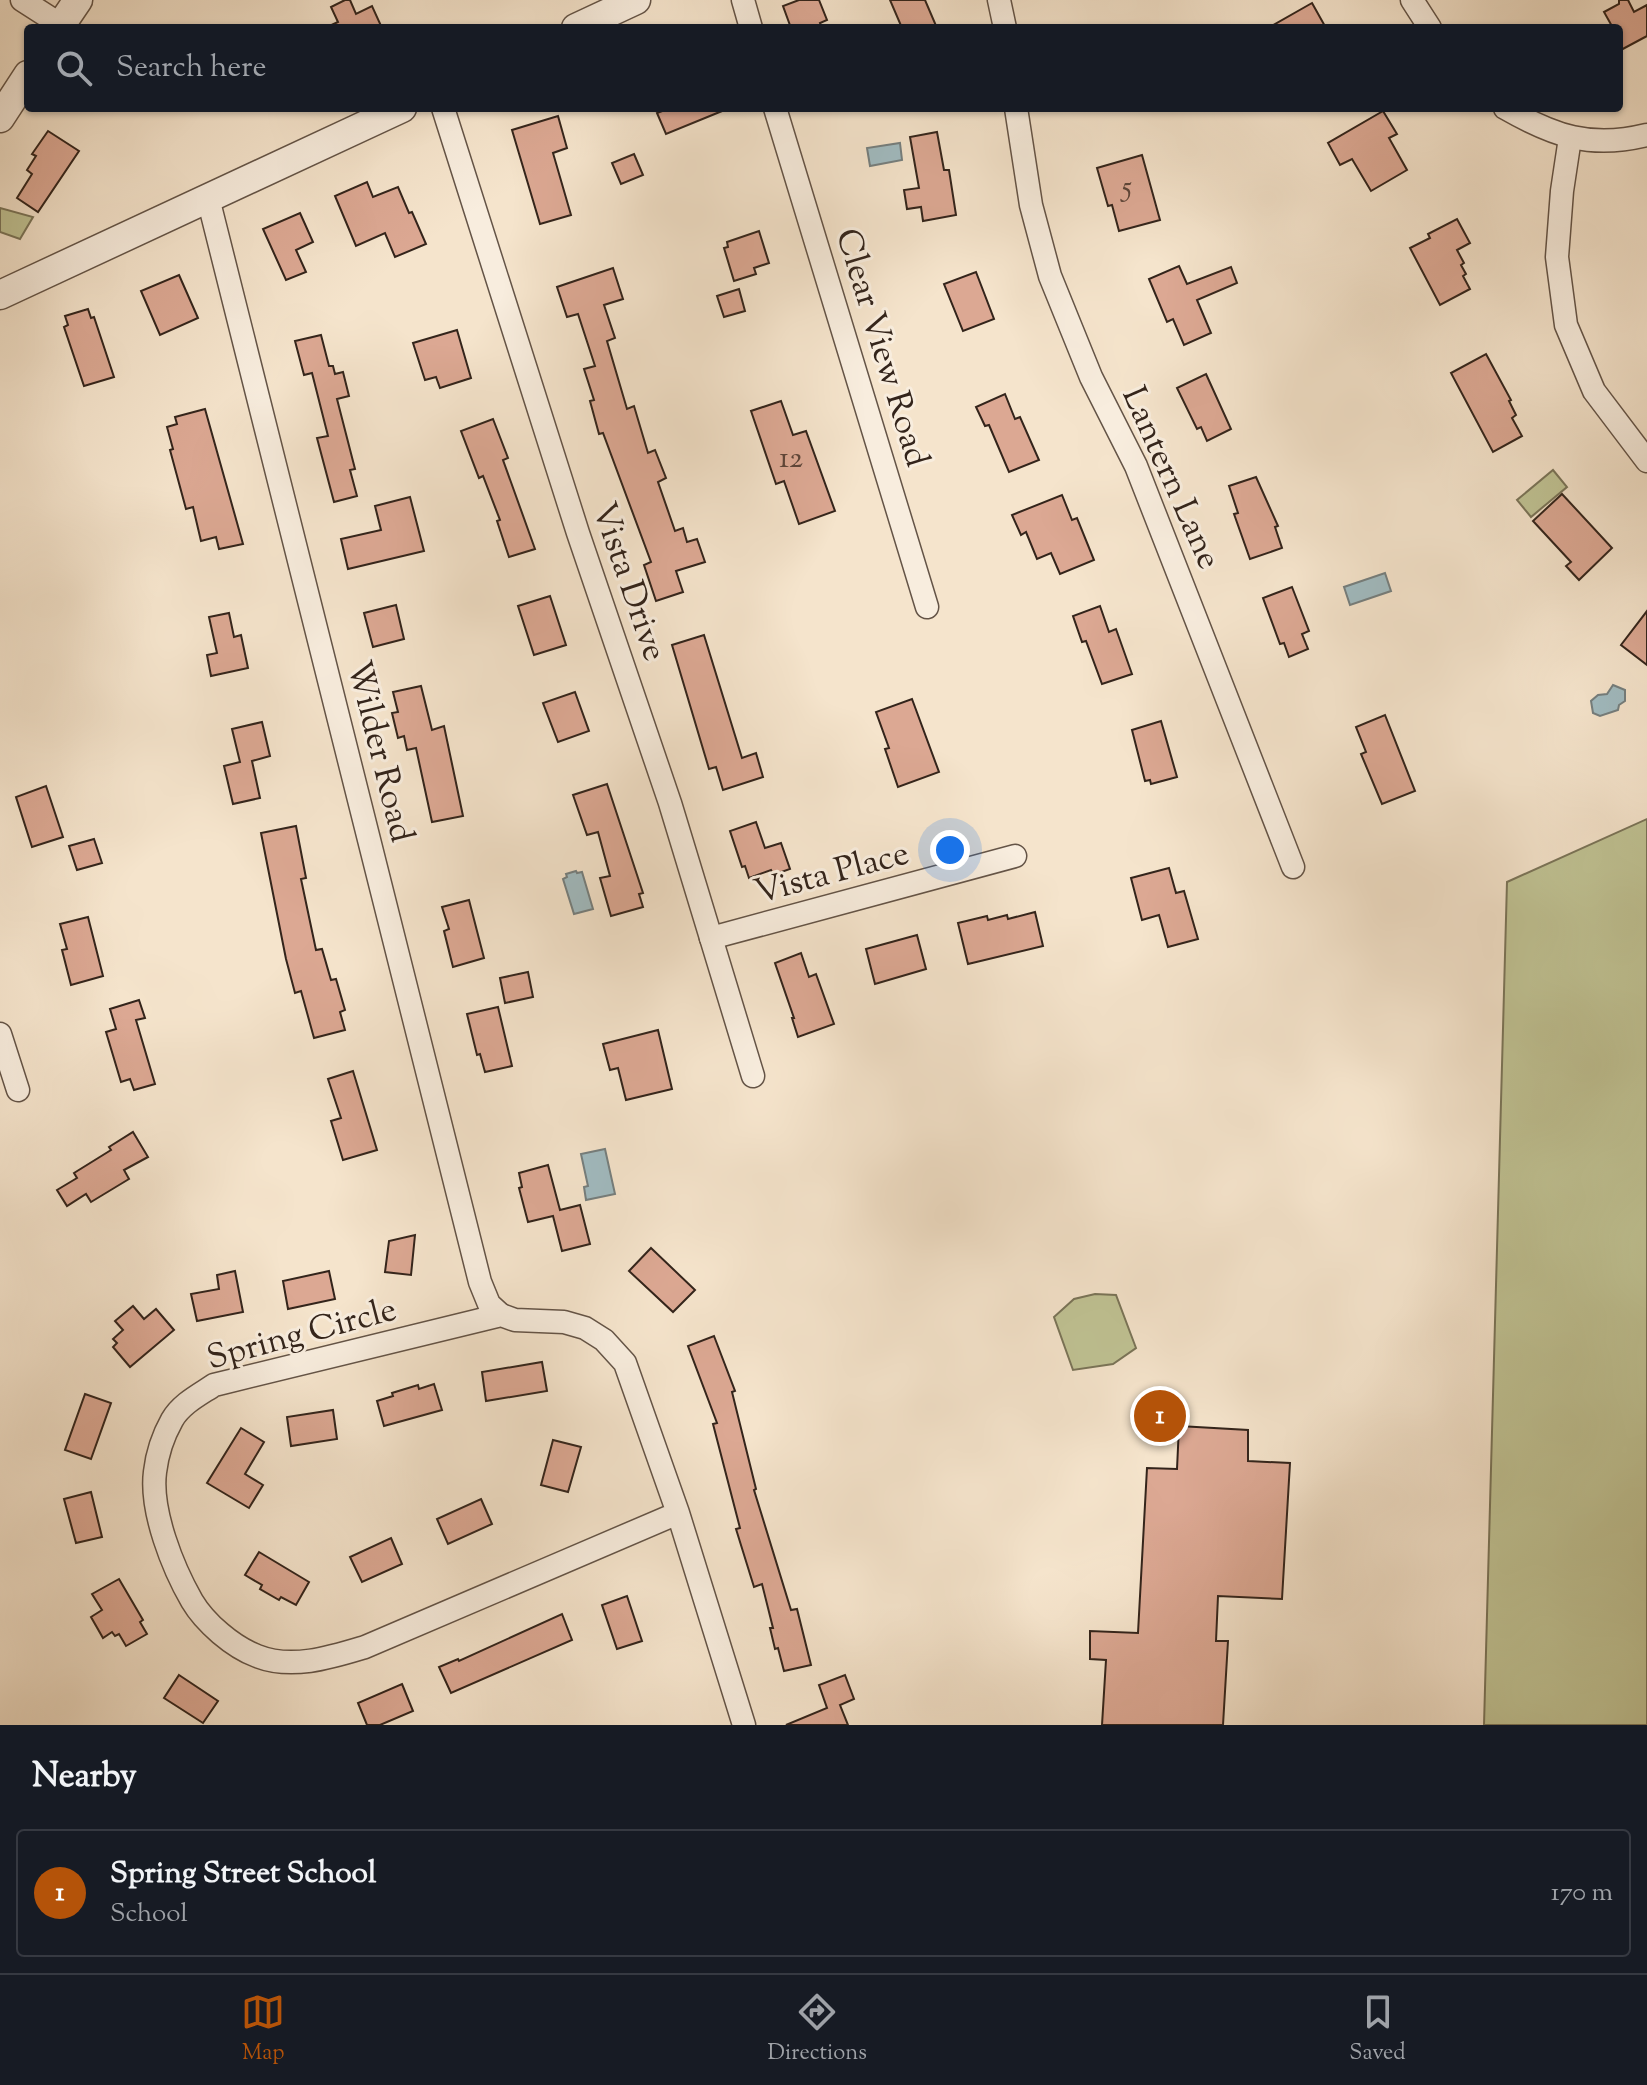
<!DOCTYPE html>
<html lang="en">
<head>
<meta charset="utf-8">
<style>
  :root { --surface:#171b24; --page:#20242c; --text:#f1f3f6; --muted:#9ea1a6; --line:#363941; --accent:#b45309 }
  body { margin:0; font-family:"Sorts Mill Goudy",serif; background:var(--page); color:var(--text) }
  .you { position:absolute; left:950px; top:850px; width:28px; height:28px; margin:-20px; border:6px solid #fff; border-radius:50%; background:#1a73e8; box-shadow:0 0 0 12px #1a73e833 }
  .badge { display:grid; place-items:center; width:52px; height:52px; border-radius:50%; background:var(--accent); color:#fff; font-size:26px; font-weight:700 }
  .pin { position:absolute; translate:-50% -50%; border:4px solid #fff; box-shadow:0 2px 8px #0006 }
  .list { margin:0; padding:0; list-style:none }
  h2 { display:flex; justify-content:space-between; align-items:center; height:104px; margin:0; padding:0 32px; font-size:34px }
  h2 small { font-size:26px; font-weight:400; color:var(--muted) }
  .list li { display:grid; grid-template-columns:52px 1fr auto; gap:24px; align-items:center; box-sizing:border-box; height:128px; margin:0 16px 16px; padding:0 16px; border:2px solid var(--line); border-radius:8px }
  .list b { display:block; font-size:30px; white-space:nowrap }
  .list p { margin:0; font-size:26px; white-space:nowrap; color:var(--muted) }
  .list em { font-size:26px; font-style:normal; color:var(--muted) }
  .icon { flex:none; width:44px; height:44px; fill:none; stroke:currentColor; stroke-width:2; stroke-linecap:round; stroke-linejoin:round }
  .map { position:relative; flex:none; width:1647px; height:1725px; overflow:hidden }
  .search { position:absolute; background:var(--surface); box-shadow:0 2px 6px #0004; left:24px; right:24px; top:24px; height:88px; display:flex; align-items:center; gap:20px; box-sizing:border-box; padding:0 28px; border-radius:8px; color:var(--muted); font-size:30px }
  .sheet { height:248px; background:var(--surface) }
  nav { display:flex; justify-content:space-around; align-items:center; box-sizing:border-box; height:112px; border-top:2px solid var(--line); background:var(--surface); font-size:22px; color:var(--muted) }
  nav a { display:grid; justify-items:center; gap:4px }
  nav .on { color:var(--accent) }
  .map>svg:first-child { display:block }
  .green { fill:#c0c394; stroke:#7a7458; stroke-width:2 }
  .water { fill:#a1bcc2; stroke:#757f7f; stroke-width:2 }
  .building { fill:#dca893; stroke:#33241b; stroke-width:2 }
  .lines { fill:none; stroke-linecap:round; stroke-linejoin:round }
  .minor-casing { stroke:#645447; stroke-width:25 }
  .tertiary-casing { stroke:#645447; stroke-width:31 }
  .minor { stroke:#f8edde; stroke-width:22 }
  .tertiary { stroke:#f8edde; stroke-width:28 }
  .labels { text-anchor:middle; stroke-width:6; stroke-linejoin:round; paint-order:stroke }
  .number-label { font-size:30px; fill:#5d4539 }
  .street-label { font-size:34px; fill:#33241b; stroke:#f8edde }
</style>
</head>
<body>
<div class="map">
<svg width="1647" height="1725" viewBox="0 0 1647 1725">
  <rect width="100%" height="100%" fill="#f5e4cc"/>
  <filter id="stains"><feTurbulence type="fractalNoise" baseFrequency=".0025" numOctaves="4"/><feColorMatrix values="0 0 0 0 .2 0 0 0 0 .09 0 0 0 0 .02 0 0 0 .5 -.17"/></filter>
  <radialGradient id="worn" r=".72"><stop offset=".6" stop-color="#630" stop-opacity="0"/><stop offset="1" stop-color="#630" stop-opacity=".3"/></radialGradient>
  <g class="green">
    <path d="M0,208L33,217L20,239L0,232Z"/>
    <path d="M1553,470L1567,487L1531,517L1517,500Z"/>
    <path d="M1647,819V1725H1484L1507,882Z"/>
    <path d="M1095,1294L1116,1295L1136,1348L1113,1364L1073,1370L1054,1317L1074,1299Z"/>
  </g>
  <g class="water">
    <path d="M900,143L902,160L870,166L867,148Z"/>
    <path d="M1385,573L1391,591L1350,605L1344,587Z"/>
    <path d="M1613,685L1625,690V701L1619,705L1618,710L1600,716L1593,713L1591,701L1598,695L1607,694Z"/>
    <path d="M576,871L577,873L582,872L593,909L574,914L563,879L567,877L566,874Z"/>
    <path d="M605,1149L615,1194L586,1200L584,1187L588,1186L581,1154Z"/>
  </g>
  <g class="building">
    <path d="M345,0H350L356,14L372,6L382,28H325L338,22L331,7Z"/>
    <path d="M799,0H819L827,20L820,23L822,28H791L783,6Z"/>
    <path d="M890,0H925L937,28H902Z"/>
    <path d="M1619,0H1628L1634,12L1647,5V36L1619,51V28H1613L1604,12L1619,4Z"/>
    <path d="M1312,3L1326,28H1268Z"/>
    <path d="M670,108H727V109L666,134L657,113Z"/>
    <path d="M1383,111L1397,134L1389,138L1407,170L1371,191L1352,159L1340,165L1328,143Z"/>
    <path d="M558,116L567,148L553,153L571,215L540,224L512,130Z"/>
    <path d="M48,131L79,151L38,212L17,198L32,174L27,170L36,156L32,154Z"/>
    <path d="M937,132L944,170H949L956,215L923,221L921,207L907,209L904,190L919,188L910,137Z"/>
    <path d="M634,154L643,175L621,184L612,163Z"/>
    <path d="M1142,155L1160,220L1119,231L1112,205L1108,206L1097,168Z"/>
    <path d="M367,182L373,197L398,187L409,213L412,212L426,244L395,257L385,233L356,246L335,196Z"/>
    <path d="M300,213L313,242L296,250L306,272L286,280L263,229Z"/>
    <path d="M1457,219L1470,243L1457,250L1464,263L1461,265L1466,274L1463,276L1470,289L1440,305L1410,248L1430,238L1428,234Z"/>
    <path d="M759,231L769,263L754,268L756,274L734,281L724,248L728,247L727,242Z"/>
    <path d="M1179,266L1187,284L1231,267L1237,283L1197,300L1211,333L1184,345L1173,319L1167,322L1149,279Z"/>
    <path d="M613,268L623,299L604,305L615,338L607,341L627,409L634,406L648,453L655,450L666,478L658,482L675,531L683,528L687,542L697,539L705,562L676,571L683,592L656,601L644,565L651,562L603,433L599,434L590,401L594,400L584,369L595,366L578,314L567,317L557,287Z"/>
    <path d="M976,272L994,319L963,331L944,284Z"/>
    <path d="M179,275L198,318L160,335L141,291Z"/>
    <path d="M739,289L745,311L724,317L717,296Z"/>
    <path d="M88,309L91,318L94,317L114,377L84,386L64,327L68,325L65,316Z"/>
    <path d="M457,330L471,378L440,388L436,377L425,380L413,343Z"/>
    <path d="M321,335L329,366H333L335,374L343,372L349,396L337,399L355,469L350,470L357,496L334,502L317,438L328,436L312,373L304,375L295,341Z"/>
    <path d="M1486,354L1511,400L1509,401L1516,415L1512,418L1522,436L1493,452L1451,373Z"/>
    <path d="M1206,374L1231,429L1207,441L1201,427L1197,429L1177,388Z"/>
    <path d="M1005,394L1015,419L1020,417L1039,460L1009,472L989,425L985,426L976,407Z"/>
    <path d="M781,401L793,435L806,431L835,511L799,524L784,481L776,484L751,411Z"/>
    <path d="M205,409L243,544L219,549L216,537L201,541L193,507L186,509L170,450L173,449L167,427L177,424L175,417Z"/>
    <path d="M493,419L508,458L503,460L535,549L509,557L497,521L500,520L483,476L479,478L461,431Z"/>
    <path d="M1256,477L1278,526L1275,527L1282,548L1250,559L1234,514L1238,513L1229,486Z"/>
    <path d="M1562,494L1612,548L1579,580L1566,566L1571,562L1533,521Z"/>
    <path d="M1062,495L1072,520L1077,518L1094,560L1060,574L1051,553L1037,559L1026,532L1021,535L1012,515Z"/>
    <path d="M410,497L424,551L348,569L341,539L381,530L375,506Z"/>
    <path d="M1292,587L1309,631L1302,634L1308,649L1289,657L1284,643L1280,644L1263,598Z"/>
    <path d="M550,596L566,645L534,655L518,606Z"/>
    <path d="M396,605L404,639L373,647L364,613Z"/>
    <path d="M1100,606L1109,632L1116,629L1132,674L1102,684L1086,641L1082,642L1073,616Z"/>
    <path d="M1647,611V665L1621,645Z"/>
    <path d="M229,613L234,637L241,635L248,668L211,676L207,655L217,653L209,617Z"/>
    <path d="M704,635L742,758L756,753L763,777L723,790L716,767L709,769L672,645Z"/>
    <path d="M421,686L432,730L444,726L463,816L432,822L416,748L407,750L404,736L398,738L392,713L398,712L393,692Z"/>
    <path d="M575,692L589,731L558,742L543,703Z"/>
    <path d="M912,699L939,772L898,787L885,749L889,748L876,712Z"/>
    <path d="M1385,715L1415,791L1382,804L1361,754L1366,752L1356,727Z"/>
    <path d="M1161,721L1177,777L1151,784L1150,780L1145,781L1132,730Z"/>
    <path d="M262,722L270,756L252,761L260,798L233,804L224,766L240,762L232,729Z"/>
    <path d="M607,784L643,893L639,894L643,907L611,916L600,878L610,876L598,832L587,835L573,795Z"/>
    <path d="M46,786L63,837L32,847L16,797Z"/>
    <path d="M756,822L765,848L781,843L790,869L773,875L771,870L749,878L745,866L742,867L730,831Z"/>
    <path d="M296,826L306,878L301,879L316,950L322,949L331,980L336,979L345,1010L340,1012L345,1030L314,1038L301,991L295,993L286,959L261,833Z"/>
    <path d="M94,839L102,863L77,870L69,846Z"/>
    <path d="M1169,868L1176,893L1184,891L1198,939L1168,947L1159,915L1142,920L1131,878Z"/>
    <path d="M469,900L484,958L453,967L444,931L449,929L442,907Z"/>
    <path d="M1035,912L1043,946L968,964L958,923L987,916L988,920L1007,915L1008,919Z"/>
    <path d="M88,917L103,976L71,985L62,950L67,949L60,924Z"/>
    <path d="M917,935L926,969L875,984L866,949Z"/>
    <path d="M801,953L809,977L816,974L834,1024L798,1037L792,1018H794L775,963Z"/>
    <path d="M528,972L533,997L505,1003L500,978Z"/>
    <path d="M139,1000L145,1018L136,1020L155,1084L134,1090L130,1079L121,1082L106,1032L116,1029L110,1009Z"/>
    <path d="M498,1007L512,1066L485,1072L480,1054L477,1055L467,1014Z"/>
    <path d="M658,1030L672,1089L626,1100L618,1068L610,1070L603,1044Z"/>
    <path d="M353,1071L377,1150L343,1160L331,1121L341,1118L328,1079Z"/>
    <path d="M133,1132L148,1157L124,1170L129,1179L91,1202L86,1194L67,1206L57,1190L77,1178L74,1173L111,1150L109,1147Z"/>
    <path d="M548,1165L560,1210L580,1205L590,1244L562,1251L553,1216L528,1222L519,1188L522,1187L519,1173Z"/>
    <path d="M415,1235L411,1275L385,1272L389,1241Z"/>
    <path d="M651,1248L695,1290L673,1312L629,1271Z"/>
    <path d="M235,1271L243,1312L197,1321L191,1294L219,1289L217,1275Z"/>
    <path d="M329,1271L335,1299L288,1309L283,1281Z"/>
    <path d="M133,1306L144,1319L156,1309L174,1330L130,1367L113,1347L117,1343L113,1339L123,1330L115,1321Z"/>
    <path d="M714,1336L735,1391L732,1392L756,1489L754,1490L791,1610L797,1609L811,1665L784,1671L778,1648L775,1649L770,1628H773L762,1584L754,1587L736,1529L740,1528L713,1424L717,1423L688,1346Z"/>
    <path d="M542,1362L547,1391L486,1401L482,1372Z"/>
    <path d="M434,1384L442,1410L384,1426L377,1401L393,1396L392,1393L418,1385L419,1389Z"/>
    <path d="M85,1394L111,1403L91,1459L65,1450Z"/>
    <path d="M333,1410L337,1439L291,1446L287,1417Z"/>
    <path d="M1179,1426L1248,1430V1461L1290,1463L1282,1599L1218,1596L1216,1641H1228L1223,1725H1102L1106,1660L1090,1659V1631L1138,1633L1147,1468L1177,1469Z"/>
    <path d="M241,1428L264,1442L245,1474L263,1485L249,1508L207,1483Z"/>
    <path d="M553,1440L581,1447L568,1492L541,1485Z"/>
    <path d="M91,1492L102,1537L76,1543L64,1499Z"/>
    <path d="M481,1499L492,1524L448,1544L437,1519Z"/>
    <path d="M391,1538L402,1564L362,1582L350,1557Z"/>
    <path d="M259,1552L309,1582L296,1605L281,1597L279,1600L260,1589L262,1585L245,1575Z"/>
    <path d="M119,1579L143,1620L140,1622L147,1634L126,1646L119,1634L115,1636L112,1632L103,1638L91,1617L102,1610L92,1594Z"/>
    <path d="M627,1596L642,1641L617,1649L602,1605Z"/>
    <path d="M562,1614L572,1640L451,1693L439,1667L458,1659L459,1661Z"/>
    <path d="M179,1675L218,1701L203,1723L164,1698Z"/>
    <path d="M845,1675L854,1699L840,1705L848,1725H786L827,1708L819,1685Z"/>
    <path d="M402,1684L413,1711L380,1725H367L358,1703Z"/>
  </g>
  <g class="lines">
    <defs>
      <g id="minor">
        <path d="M22,0L61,25"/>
        <path d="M743,0L751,28"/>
        <path d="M999,0L1005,28"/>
        <path d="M1412,0L1430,28"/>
        <path d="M443,108L578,533L670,803L753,1076"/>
        <path d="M775,108L927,607"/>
        <path d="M1016,108L1031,205L1050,276L1091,377L1136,466L1293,867"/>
        <path d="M1505,108C1554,136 1590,149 1647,135"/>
        <path d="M1570,138L1562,191L1557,257L1566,325L1594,391L1647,461"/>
        <path d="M208,198L480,1282L489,1304L501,1315"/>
        <path d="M711,938L1015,856"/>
        <path d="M0,1034L18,1090"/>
        <path d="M678,1513L365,1647C332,1657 292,1670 257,1656C233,1647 205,1623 192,1601C173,1568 150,1511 155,1472C157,1455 163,1436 172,1420C181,1404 199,1395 214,1385L501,1315L515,1320L564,1322L585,1328L604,1340L625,1363L678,1513L744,1725"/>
      </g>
      <g id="tertiary">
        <path d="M59,28L78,0"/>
        <path d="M576,28L636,0"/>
        <path d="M0,118L28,75"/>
        <path d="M0,295L402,108"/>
      </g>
    </defs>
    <use href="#minor" class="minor-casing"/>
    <use href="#tertiary" class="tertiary-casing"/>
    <use href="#minor" class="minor"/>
    <use href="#tertiary" class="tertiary"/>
  </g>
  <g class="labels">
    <g class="number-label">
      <text x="1127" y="196">5</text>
      <text x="791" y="467">12</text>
    </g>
    <g class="street-label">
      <text transform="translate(884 347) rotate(73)" y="12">Clear View Road</text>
      <text transform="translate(1173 477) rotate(66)" y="12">Lantern Lane</text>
      <text transform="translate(631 581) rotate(71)" y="12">Vista Drive</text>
      <text transform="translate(382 751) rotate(76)" y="12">Wilder Road</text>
      <text transform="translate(831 871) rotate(-15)" y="12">Vista Place</text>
      <text transform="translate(301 1332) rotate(-15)" y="12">Spring Circle</text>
    </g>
  </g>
  <rect width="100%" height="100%" filter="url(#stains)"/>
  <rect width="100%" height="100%" fill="url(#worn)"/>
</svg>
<div class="you"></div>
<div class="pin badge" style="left:1160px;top:1416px">1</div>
<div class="search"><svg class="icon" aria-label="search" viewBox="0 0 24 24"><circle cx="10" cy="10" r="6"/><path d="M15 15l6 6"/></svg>Search here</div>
</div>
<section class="sheet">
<h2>Nearby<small></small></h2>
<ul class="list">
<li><span class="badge">1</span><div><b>Spring Street School</b><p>School</p></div><em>170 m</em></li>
</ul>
</section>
<nav>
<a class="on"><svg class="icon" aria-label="map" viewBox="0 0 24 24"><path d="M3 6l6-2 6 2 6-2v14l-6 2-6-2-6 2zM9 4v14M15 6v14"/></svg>Map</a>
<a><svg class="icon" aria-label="directions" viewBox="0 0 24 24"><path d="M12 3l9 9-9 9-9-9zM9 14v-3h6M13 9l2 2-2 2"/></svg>Directions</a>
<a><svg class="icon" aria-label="saved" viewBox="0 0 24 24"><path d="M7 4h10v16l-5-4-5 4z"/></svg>Saved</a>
</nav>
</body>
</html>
